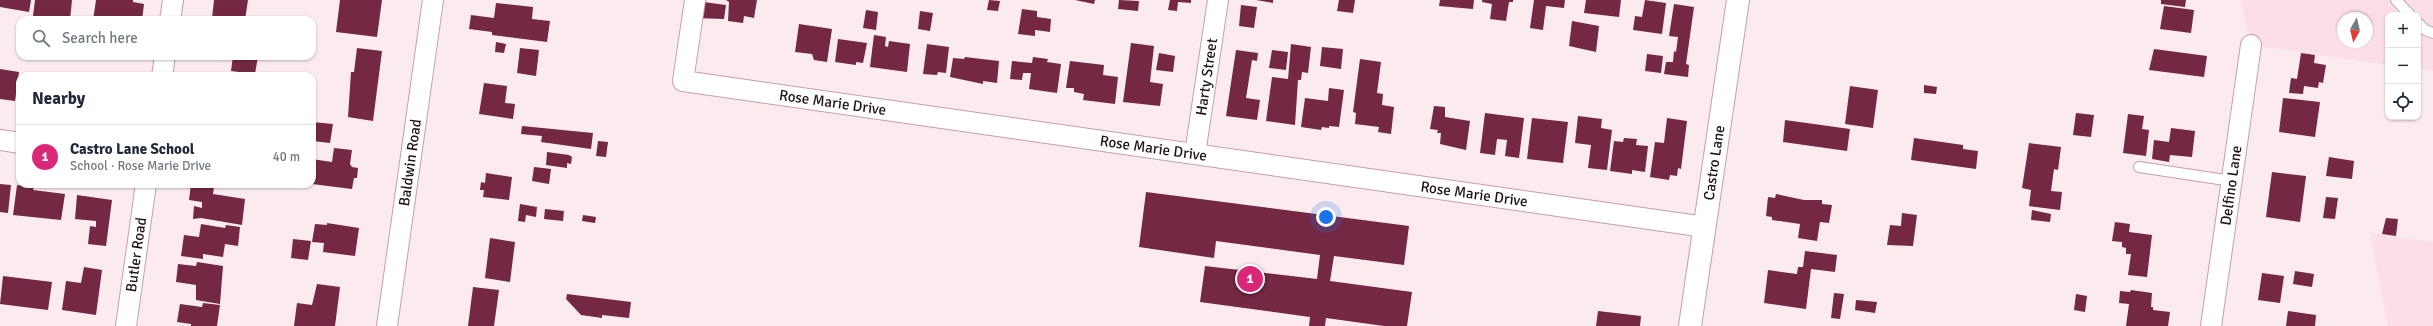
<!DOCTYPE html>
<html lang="en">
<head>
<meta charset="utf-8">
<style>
  :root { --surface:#fff; --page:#f2f2f3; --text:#1f2937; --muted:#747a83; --line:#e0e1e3; --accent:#db2777 }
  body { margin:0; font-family:Signika,sans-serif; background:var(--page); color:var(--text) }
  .controls { position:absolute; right:12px; top:12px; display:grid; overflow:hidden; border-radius:8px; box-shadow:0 1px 3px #0004 }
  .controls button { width:36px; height:36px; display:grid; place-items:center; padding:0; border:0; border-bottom:1px solid var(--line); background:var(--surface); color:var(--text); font:20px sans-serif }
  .compass { position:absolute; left:2337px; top:12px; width:36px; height:36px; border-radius:50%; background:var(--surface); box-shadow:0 1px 3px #0004; rotate:188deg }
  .you { position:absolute; left:1326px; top:217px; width:14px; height:14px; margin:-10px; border:3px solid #fff; border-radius:50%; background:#1a73e8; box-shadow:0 0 0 6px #1a73e833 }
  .badge { display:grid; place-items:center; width:26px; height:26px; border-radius:50%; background:var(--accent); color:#fff; font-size:13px; font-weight:700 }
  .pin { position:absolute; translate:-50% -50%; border:2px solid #fff; box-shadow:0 1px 4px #0006 }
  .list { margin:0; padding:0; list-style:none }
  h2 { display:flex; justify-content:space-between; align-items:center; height:52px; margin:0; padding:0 16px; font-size:17px }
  h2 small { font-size:13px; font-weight:400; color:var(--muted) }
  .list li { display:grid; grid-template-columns:26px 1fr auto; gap:12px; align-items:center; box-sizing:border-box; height:64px; padding:0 16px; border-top:1px solid var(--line) }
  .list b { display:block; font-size:15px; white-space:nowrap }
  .list p { margin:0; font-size:13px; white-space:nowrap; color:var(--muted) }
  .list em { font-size:13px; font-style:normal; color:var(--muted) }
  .icon { flex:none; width:22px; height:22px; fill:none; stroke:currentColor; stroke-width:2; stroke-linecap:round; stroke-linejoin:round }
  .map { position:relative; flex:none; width:2433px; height:326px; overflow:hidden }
  .search { position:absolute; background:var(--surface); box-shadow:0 1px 3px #0004; left:16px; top:16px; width:300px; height:44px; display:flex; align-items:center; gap:10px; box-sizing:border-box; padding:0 14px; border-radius:12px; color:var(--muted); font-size:15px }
  .panel { position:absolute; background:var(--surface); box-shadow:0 1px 3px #0004; left:16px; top:72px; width:300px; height:116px; border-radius:12px }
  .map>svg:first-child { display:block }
  .built { fill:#fcdfe6; fill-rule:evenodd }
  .building { fill:#742843 }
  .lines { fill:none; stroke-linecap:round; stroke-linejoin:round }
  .lane-casing { stroke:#c5a0a9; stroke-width:12 }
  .street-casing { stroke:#c5a0a9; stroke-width:22 }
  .secondary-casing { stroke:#c5a0a9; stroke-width:24 }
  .lane { stroke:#fff; stroke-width:10 }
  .street { stroke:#fff; stroke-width:20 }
  .secondary { stroke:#fff; stroke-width:22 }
  .labels { text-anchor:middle; stroke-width:4; stroke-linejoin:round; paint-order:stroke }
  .street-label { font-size:15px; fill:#201317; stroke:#fdfdfd }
</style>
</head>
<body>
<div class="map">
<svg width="2433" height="326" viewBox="0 0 2433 326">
  <rect width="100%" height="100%" fill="#fbebef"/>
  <g class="built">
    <path d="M2241,0H2433V71L2418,69V15H2388V65L2250,45ZM2343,18H2367V42H2343Z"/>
    <path d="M2370,233L2433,242V326H2388Z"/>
  </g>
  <g class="building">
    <path d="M0,0H31L29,12L0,7Z"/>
    <path d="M35,0H72L70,20L33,16Z"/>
    <path d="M96,0H133V2L144,4L142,20H93Z"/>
    <path d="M214,0H248L245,20L212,18Z"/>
    <path d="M340,0H382L377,37L336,32Z"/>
    <path d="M726,0H757L754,18L744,16L743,23L728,21L729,2Z"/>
    <path d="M989,0L1000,1L998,11L987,10Z"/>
    <path d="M1075,0H1095L1094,4Z"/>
    <path d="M1119,0L1139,1L1138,11L1118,9Z"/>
    <path d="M1170,0H1191V3L1178,2L1177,11L1168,10Z"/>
    <path d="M1256,0H1273V3Z"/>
    <path d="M1339,0H1355L1353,13L1337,11Z"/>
    <path d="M1440,0H1474L1473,9L1439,6Z"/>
    <path d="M1482,0H1513V2H1509L1506,21L1490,19L1492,4L1482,2Z"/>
    <path d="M1534,0H1565L1564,8L1546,6L1543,30L1530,28Z"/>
    <path d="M1586,0H1621L1619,17L1584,13Z"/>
    <path d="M1645,0L1666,3L1662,34L1633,30L1635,16L1642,17Z"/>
    <path d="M2161,0H2186L2185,7L2161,4Z"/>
    <path d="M696,1L726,5L724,19L693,18Z"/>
    <path d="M496,3L533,7L532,19L550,21L547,42L492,35V32L469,29L471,15L494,18Z"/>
    <path d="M1674,4L1694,7L1686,64L1689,65L1688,77L1664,74L1666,62H1673L1674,51L1676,52L1678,37L1669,36Z"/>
    <path d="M1241,5L1257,7L1254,28L1239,26Z"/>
    <path d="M2164,6L2194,10L2191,33L2160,29Z"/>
    <path d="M1022,9L1037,11V17L1051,19L1050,32L1035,30V36L1018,34Z"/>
    <path d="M866,10L878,12L876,30L863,28Z"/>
    <path d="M920,11L933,13L930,31L918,29Z"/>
    <path d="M1572,21L1599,26L1596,52L1569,46Z"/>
    <path d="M799,24L832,29L827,62L814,60L812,54L795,52Z"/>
    <path d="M874,35L886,37L885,46L888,47L889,41L910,44L907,72L870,67Z"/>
    <path d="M838,39L867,43L863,63L856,62V65L835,62Z"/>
    <path d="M496,42L506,44L504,53L495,52Z"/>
    <path d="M1131,43L1154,46L1150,82L1163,84L1160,106L1123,102Z"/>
    <path d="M927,44L949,47L946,73L938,72L937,75L923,74Z"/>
    <path d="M1291,44L1311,47L1308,73L1302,72L1301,80H1298L1295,125L1266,121L1272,77L1288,79Z"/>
    <path d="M1322,47L1343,49L1341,69L1320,66Z"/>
    <path d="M357,48L382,51L373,121L348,117L351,72H354Z"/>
    <path d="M520,48L539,50L536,76L517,73Z"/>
    <path d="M2154,49L2207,56L2204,77L2149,70Z"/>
    <path d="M1236,50L1258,53L1257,61L1252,60L1246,98L1260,100L1257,120L1226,116Z"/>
    <path d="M1272,50L1288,52L1286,70L1269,68Z"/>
    <path d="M1159,53L1175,56L1173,72L1156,70Z"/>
    <path d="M2301,53L2315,55L2314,63L2326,65L2323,83L2319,82L2318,88L2304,86L2303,94L2289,93L2291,78L2297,79Z"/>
    <path d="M1647,54L1663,56L1661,73L1645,71Z"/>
    <path d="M233,56H258L255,74L231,71Z"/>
    <path d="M965,57L999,61L997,83L983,81V84L950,77L953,58L964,59Z"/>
    <path d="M1033,57L1048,59L1047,62L1061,64L1057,93L1029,89L1031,73H1023L1022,80L1010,79L1012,61L1032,63Z"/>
    <path d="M1360,59L1381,62L1377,93L1383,94L1382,105L1394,107L1391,134L1378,132L1379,127L1355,124L1356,113L1353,112Z"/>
    <path d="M1070,61L1104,65L1103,75L1118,77L1115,104L1083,100L1084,94L1074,92V88H1066Z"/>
    <path d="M0,69L19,72L15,101L0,99Z"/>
    <path d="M57,73L73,75V76H56Z"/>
    <path d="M484,83L507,86L505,103L515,104L513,119L479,114Z"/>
    <path d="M1924,85L1937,87L1936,94L1924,93Z"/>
    <path d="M1850,86L1878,90L1873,128L1845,124Z"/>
    <path d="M1329,88L1344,90L1339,127L1329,126V128L1322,127L1321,130L1301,127L1305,98L1328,101Z"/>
    <path d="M2283,98L2320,102L2315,137L2279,132Z"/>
    <path d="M1434,106L1445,107V117L1470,121L1466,150L1440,144L1441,133H1437L1438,130L1430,129Z"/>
    <path d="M1485,113L1524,118L1519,158L1505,156L1507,140L1497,139L1495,155L1480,153Z"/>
    <path d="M2076,113L2094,115L2091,137L2073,135Z"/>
    <path d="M2128,114L2144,116L2142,129L2149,130L2146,156L2123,153Z"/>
    <path d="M1578,116L1602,119L1601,128L1612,130L1607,170L1588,168L1591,145L1575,143Z"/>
    <path d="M1532,118L1568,122L1563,163L1527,159Z"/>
    <path d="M1667,118L1687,121L1681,169L1678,168L1677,176L1670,175L1669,180L1650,177L1655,142L1664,143Z"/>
    <path d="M1785,120L1850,129L1847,151L1783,142Z"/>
    <path d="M312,122L333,124L330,143L312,141Z"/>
    <path d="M522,126L593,133L591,149L541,142L542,136L521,134Z"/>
    <path d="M2171,128L2195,131L2192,157L2170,155L2169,162L2152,159L2154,140L2169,142Z"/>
    <path d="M1624,138L1637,139L1636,145L1648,146L1645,172L1632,170V174L1610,171L1614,141L1623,142Z"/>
    <path d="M1914,138L1963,145V149L1978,151L1976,169L1911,160Z"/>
    <path d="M598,141L608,142L606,157L596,156Z"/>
    <path d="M2029,143L2061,147L2058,170L2054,169L2051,191L2062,192L2060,210L2029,206L2031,190L2022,188Z"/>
    <path d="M334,148L352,150L350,164L352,167L358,168L357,178H354L352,189L312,184V159L332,162Z"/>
    <path d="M547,152L569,155L572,157L571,164L567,163V168L546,165Z"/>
    <path d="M2329,157L2354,161L2352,179L2326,176Z"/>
    <path d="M534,167L551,169L549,184L532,181Z"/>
    <path d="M2272,172L2306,176L2300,222L2266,217Z"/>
    <path d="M486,173L512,177L509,200L483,197L484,190H480L481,182L485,183Z"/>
    <path d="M0,184L11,185L8,213L0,212Z"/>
    <path d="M191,184L214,187L213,194L245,199L242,225L201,218L193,219L194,206L202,208V202L189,200Z"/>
    <path d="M17,185L34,187L33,190L65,194L61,220L13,215Z"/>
    <path d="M1146,192L1409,226L1404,265L1334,256L1330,281L1412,292L1407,326H1384L1326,318L1325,326H1309L1310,317L1200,302L1205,266L1317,279L1320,255L1216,241L1214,258L1139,247Z"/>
    <path d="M1776,194L1804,200H1822V204L1832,205L1829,223L1820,222L1817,241L1798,238L1800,224L1772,220V217L1766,216L1768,197L1775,198Z"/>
    <path d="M77,195L112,200L106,246L88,244L90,226L96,227V221L75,219Z"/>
    <path d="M2326,197L2338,198L2335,219L2323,218Z"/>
    <path d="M520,204L537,207L536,217L526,215L525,222L518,221Z"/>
    <path d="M545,209L564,211L563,221L544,219Z"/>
    <path d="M2032,210L2051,214L2050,222L2031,220Z"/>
    <path d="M1902,213L1917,215L1913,246L1887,245L1890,225L1901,226Z"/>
    <path d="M583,215L596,217L595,223L582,221Z"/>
    <path d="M2386,218L2398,219L2396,236L2382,234Z"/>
    <path d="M2115,222L2130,224L2129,232L2152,235L2147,277L2128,275L2131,254H2126V248L2122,247V242L2112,241Z"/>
    <path d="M327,223L359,228L355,256L323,252L324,243L312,242L315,224L327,225Z"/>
    <path d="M201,224L225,228L226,225L240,227L238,246L225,244L223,257L203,254V259L181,256L184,235L199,237Z"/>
    <path d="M490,238L515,242L510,282L485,278Z"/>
    <path d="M293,239L311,241L308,260L291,258Z"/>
    <path d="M1805,251L1837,255L1835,272L1811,269L1806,309L1764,303L1768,270L1797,274L1798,267H1803Z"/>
    <path d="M197,262L223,266L220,304L196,300V285L176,282L178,264L196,266Z"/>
    <path d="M84,267L102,270L96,315L62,310L66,281L81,283Z"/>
    <path d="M2295,271L2314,274L2312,287L2293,284Z"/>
    <path d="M2262,273L2284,276L2280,303L2258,300Z"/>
    <path d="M3,276L52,282L48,310L0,304Z"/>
    <path d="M317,284L340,287L335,326H294L297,303L312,305Z"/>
    <path d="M473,287L499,290L494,326H468Z"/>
    <path d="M2131,290L2152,293L2151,307H2153V310L2170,312L2168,326H2126L2129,304L2119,303L2120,291L2130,292Z"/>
    <path d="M1834,293L1844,294L1840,319L1831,318Z"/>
    <path d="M567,294L631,302L629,318L602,315V318L581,315L566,299Z"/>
    <path d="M2076,294L2087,296L2085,312L2074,310Z"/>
    <path d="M1856,300L1877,302L1875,313L1855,310Z"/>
    <path d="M203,303L220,305L217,326H191V324L177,322L180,304L202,307Z"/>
    <path d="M1598,311L1641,316L1640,326H1596Z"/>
    <path d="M2288,311L2316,315L2315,326H2286Z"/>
  </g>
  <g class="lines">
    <defs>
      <g id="lane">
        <path d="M2396,0L2410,15"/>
        <path d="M2418,23L2425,30L2433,33"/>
        <path d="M2139,167L2232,181"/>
      </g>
      <g id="street">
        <path id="s1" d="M695,0L683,81L1705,227"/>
        <path d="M170,20L173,0"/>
        <path d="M162,76L165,56"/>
        <path d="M0,140L20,143"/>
        <path id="s2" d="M1195,154L1218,0"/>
        <path id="s3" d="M126,326L146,184"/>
        <path id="s4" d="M387,326L433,0"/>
        <path id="s5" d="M2211,326L2251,45"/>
      </g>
      <g id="secondary">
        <path id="s6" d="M1690,326L1738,0"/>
      </g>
    </defs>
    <use href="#lane" class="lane-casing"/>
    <use href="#street" class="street-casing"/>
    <use href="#secondary" class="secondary-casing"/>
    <use href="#lane" class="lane"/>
    <use href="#street" class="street"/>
    <use href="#secondary" class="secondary"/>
  </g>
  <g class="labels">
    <g class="street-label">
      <text dy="5" stroke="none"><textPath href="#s2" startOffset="78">Harty Street</textPath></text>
      <text dy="5" stroke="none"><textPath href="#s1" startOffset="233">Rose Marie Drive</textPath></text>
      <text dy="5" stroke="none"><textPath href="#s1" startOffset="557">Rose Marie Drive</textPath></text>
      <text dy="5" stroke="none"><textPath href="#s4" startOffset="165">Baldwin Road</textPath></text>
      <text dy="5" stroke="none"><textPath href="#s6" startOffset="165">Castro Lane</textPath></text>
      <text dy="5" stroke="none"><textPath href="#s5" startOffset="142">Delfino Lane</textPath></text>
      <text dy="5" stroke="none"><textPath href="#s1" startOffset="881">Rose Marie Drive</textPath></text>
      <text dy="5" stroke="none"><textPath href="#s3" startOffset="72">Butler Road</textPath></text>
    </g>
  </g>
</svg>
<div class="controls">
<button>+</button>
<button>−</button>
<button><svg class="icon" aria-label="locate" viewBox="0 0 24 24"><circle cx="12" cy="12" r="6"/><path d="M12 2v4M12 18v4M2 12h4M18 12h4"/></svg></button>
</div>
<svg class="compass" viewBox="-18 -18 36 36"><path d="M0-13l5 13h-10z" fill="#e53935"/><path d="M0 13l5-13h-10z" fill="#747a83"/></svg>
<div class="you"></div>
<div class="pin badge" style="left:1250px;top:279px">1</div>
<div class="search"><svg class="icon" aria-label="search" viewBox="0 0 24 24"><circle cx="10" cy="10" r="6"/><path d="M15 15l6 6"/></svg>Search here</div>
<section class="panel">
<h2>Nearby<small></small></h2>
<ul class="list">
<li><span class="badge">1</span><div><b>Castro Lane School</b><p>School · Rose Marie Drive</p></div><em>40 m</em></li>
</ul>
</section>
</div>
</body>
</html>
